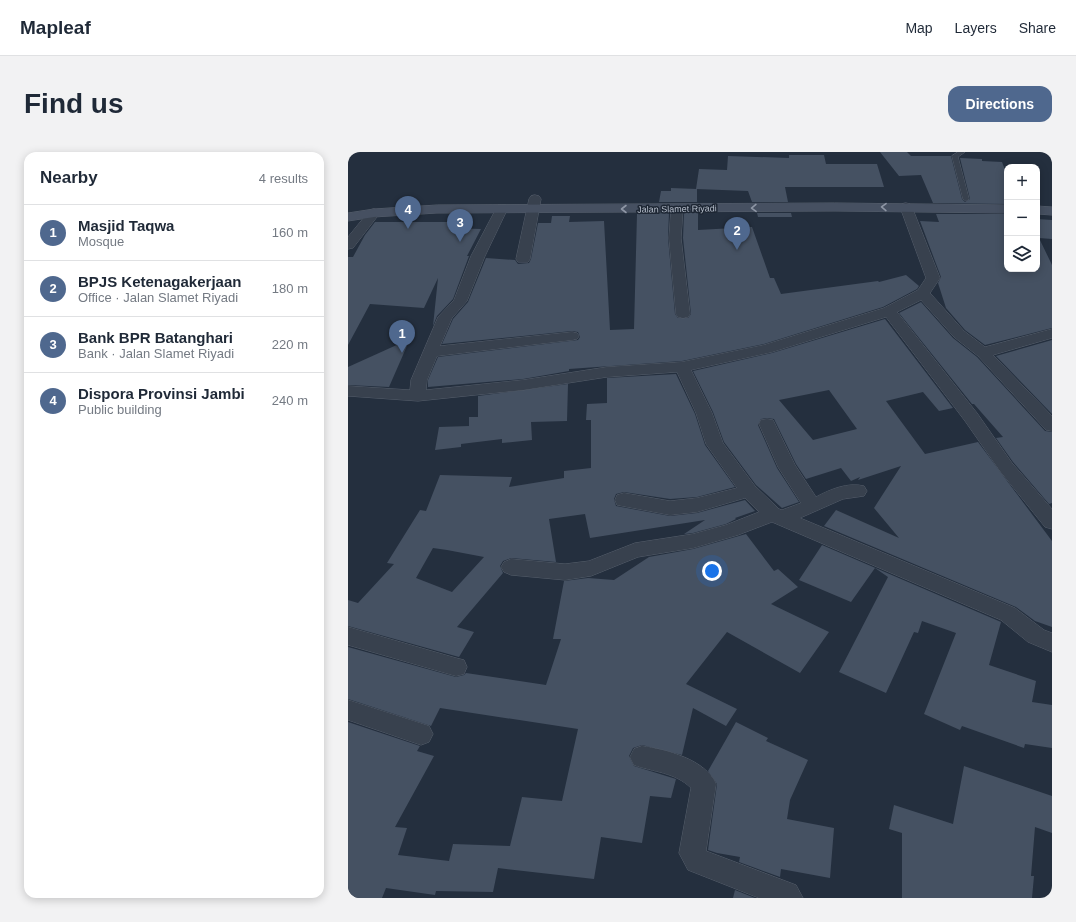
<!DOCTYPE html>
<html lang="en">
<head>
<meta charset="utf-8">
<style>
  :root { --surface:#fff; --page:#f2f2f3; --text:#1f2937; --muted:#747a83; --line:#e0e1e3; --accent:#4f688e }
  body { margin:0; font-family:Helvetica,sans-serif; background:var(--page); color:var(--text) }
  .controls { position:absolute; right:12px; top:12px; display:grid; overflow:hidden; border-radius:8px; box-shadow:0 2px 10px #0003 }
  .controls button { width:36px; height:36px; display:grid; place-items:center; padding:0; border:0; border-bottom:1px solid var(--line); background:var(--surface); color:var(--text); font:20px sans-serif }
  .you { position:absolute; left:364px; top:419px; width:14px; height:14px; margin:-10px; border:3px solid #fff; border-radius:50%; background:#1a73e8; box-shadow:0 0 0 6px #1a73e833 }
  .badge { display:grid; place-items:center; width:26px; height:26px; border-radius:50%; background:var(--accent); color:#fff; font-size:13px; font-weight:700 }
  .pin { position:absolute; translate:-50% -33px; filter:drop-shadow(0 1px 2px #0008) }
  .pin::after { content:''; position:absolute; top:21px; width:14px; height:12px; background:inherit; clip-path:polygon(0 0,100% 0,50% 100%) }
  .list { margin:0; padding:0; list-style:none }
  h2 { display:flex; justify-content:space-between; align-items:center; height:52px; margin:0; padding:0 16px; font-size:17px }
  h2 small { font-size:13px; font-weight:400; color:var(--muted) }
  .list li { display:grid; grid-template-columns:26px 1fr auto; gap:12px; align-items:center; box-sizing:border-box; height:56px; padding:0 16px; border-top:1px solid var(--line) }
  .list b { display:block; font-size:15px; white-space:nowrap }
  .list p { margin:0; font-size:13px; white-space:nowrap; color:var(--muted) }
  .list em { font-size:13px; font-style:normal; color:var(--muted) }
  .icon { flex:none; width:22px; height:22px; fill:none; stroke:currentColor; stroke-width:2; stroke-linecap:round; stroke-linejoin:round }
  .map { position:relative; flex:none; width:704px; height:746px; overflow:hidden; border-radius:12px }
  header { display:flex; align-items:center; gap:24px; box-sizing:border-box; height:56px; padding:0 20px; background:var(--surface); border-bottom:1px solid var(--line) }
  header strong { font-size:19px }
  nav { display:flex; gap:22px; margin-inline-start:auto; font-size:14px }
  .intro { display:flex; align-items:center; justify-content:space-between; box-sizing:border-box; height:96px; padding:0 24px }
  h1 { margin:0; font-size:28px }
  .button { padding:10px 18px; border-radius:12px; background:var(--accent); color:#fff; font-size:14px; font-weight:700 }
  main { display:flex; gap:24px; padding:0 24px }
  aside { flex:1; background:var(--surface); border-radius:12px; box-shadow:0 2px 10px #0003 }
  .map>svg:first-child { display:block }
  .building { fill:#455162; fill-rule:evenodd }
  .lines { fill:none; stroke-linecap:round; stroke-linejoin:round }
  .lane-casing { stroke:#565f6c; stroke-width:1 }
  .street-casing { stroke:#565f6c; stroke-width:1 }
  .secondary-casing { stroke:#565f6c; stroke-width:1 }
  .lane { fill:#38414e; fill-rule:evenodd }
  .street { fill:#38414e; fill-rule:evenodd }
  .secondary { fill:#465061; fill-rule:evenodd }
  .oneway { stroke:#8e96a5 }
  .labels { text-anchor:middle; stroke-width:3; stroke-linejoin:round; paint-order:stroke }
  .far-street-label { font-size:9px; fill:#b4bcc9; stroke:#1d2633 }
</style>
</head>
<body>
<header>
<strong>Mapleaf</strong>
<nav><a>Map</a><a>Layers</a><a>Share</a></nav>
</header>
<div class="intro"><h1>Find us</h1><a class="button">Directions</a></div>
<main>
<aside>
<h2>Nearby<small>4 results</small></h2>
<ul class="list">
<li><span class="badge">1</span><div><b>Masjid Taqwa</b><p>Mosque</p></div><em>160 m</em></li>
<li><span class="badge">2</span><div><b>BPJS Ketenagakerjaan</b><p>Office · Jalan Slamet Riyadi</p></div><em>180 m</em></li>
<li><span class="badge">3</span><div><b>Bank BPR Batanghari</b><p>Bank · Jalan Slamet Riyadi</p></div><em>220 m</em></li>
<li><span class="badge">4</span><div><b>Dispora Provinsi Jambi</b><p>Public building</p></div><em>240 m</em></li>
</ul>
</aside>
<div class="map">
<svg width="704" height="746" viewBox="0 0 704 746">
  <rect width="100%" height="100%" fill="#242f3e"/>
  <g class="building">
    <path d="M532,0H559L563,4H603L614,47L617,50L622,47L612,6L634,7V9L654,10L659,23V52L585,51L573,23L551,24Z"/>
    <path d="M441,3H476L478,12H529L536,35H437L440,50H404L400,39L348,37L351,17L379,18L380,4L441,6Z"/>
    <path d="M323,36L349,37V50H311L313,39H323Z"/>
    <path d="M321,61L320,86L327,162L330,166H340L343,162L335,86L336,61H350V78L404,75L422,126H426L433,142L530,129L531,130L558,123L571,134L569,137L535,155L416,192L334,209L221,217V219L175,227L80,235V228L90,205L230,188L232,185L230,180L224,179L94,192L105,167L120,150L138,106L167,108L170,112L181,111L183,107L190,71H203L204,64H222L221,70L256,69L262,178L286,177L289,62Z"/>
    <path d="M409,61H443L444,65H410Z"/>
    <path d="M588,62H659V117H689V67L704,68V87L691,86L704,113V176L637,193L617,178L598,156L590,131L593,125L572,69L591,70Z"/>
    <path d="M27,70H102L100,76L133,77L119,104H121L105,147L89,164L85,174L90,126L76,156L22,152L0,193V105H5L17,83Z"/>
    <path d="M573,150L605,186L629,205L697,279L704,280V351L701,352L665,310L648,286L655,285L626,252H624L551,161Z"/>
    <path d="M537,167L605,256L591,259L575,240L538,249L577,302L630,290L704,389V475L687,469L668,455L476,374L488,358L551,386L526,356L553,314L510,328L512,325L503,329L493,316L458,327L448,312L426,267L419,266L413,267L410,273L429,316L451,350L434,356L408,333L376,290L365,260L345,219L424,201ZM481,238L509,277L465,288L431,248Z"/>
    <path d="M62,187L41,235L0,233V215Z"/>
    <path d="M704,188V262L648,204Z"/>
    <path d="M328,222L347,262L357,293L387,335L349,345L322,347L276,340L268,342L266,347L268,354L322,364L349,361L397,348L407,359L387,366L388,367L378,372L345,381L336,382L357,368L242,386L237,362L201,367L208,410L163,406L155,409L152,414L155,421L109,475L126,480L111,505L0,474V448L10,451L46,412L39,411L72,358L78,359L92,323L164,325L161,335L216,326V319L243,316V268H238L239,252L259,251V226ZM85,396L99,398L136,405L104,440L68,426Z"/>
    <path d="M220,232L219,269L183,270L184,288L154,291V287L113,292V295L87,298L91,275L121,274V265H130V244Z"/>
    <path d="M398,382L426,419L430,417L450,435L423,452L481,480L452,521L379,480L338,532L389,557L378,574L345,556L334,603L294,593L285,596L281,604L286,614L328,627L323,646L302,644L294,691L253,685L246,727L150,716L145,740L88,739L87,743L38,736L34,746H0V570L72,594L69,599L86,604L47,675L59,676L50,703L101,709L105,692L162,694L174,645L214,649L230,577L92,556L83,574L0,547V495L108,525L116,523L118,521L198,533L213,487H205L216,429L240,426L266,428L301,405L345,397Z"/>
    <path d="M474,393L653,470L641,513L688,529L684,550L704,553V596L677,592L676,596L614,574L612,578L576,562L608,481L574,469L570,481L566,480L538,541L491,520L540,425L527,416L503,450L451,428Z"/>
    <path d="M388,570L420,586L418,589L460,608L442,648L439,667L486,676L482,726L433,717L432,725L391,710L392,705L369,701L360,698L369,632L360,619Z"/>
    <path d="M616,614L704,644V681L687,675L683,724H686L684,746H554V681L541,677L546,653L605,672Z"/>
    <path d="M387,738L407,746H385Z"/>
  </g>
  <g class="lines">
    <defs>
      <path id="lane" d="M610,0H617L610,5L621,47L618,49L615,47L604,4Z"/>
      <g id="street">
        <path d="M187,43L191,44L193,47L182,107L180,110H170L168,107L181,47L183,44Z"/>
        <path d="M558,51L562,52L564,55L592,126L582,141L616,179L637,195L704,177V186L645,203L704,264V279L698,278L630,204L606,185L573,148L549,160L629,261L664,311L704,357V377L697,375L652,319L617,269L538,165L424,200L343,218L364,261L375,291L407,334L431,357L434,358L453,351L430,315L411,272L413,268L419,267L425,268L427,272L447,313L468,345C483,337 500,330 516,334L519,339L516,344L495,347L452,366L667,456L696,478L704,481V500L680,490L653,468L424,370L390,383L345,396L290,405L243,424L217,428L163,423L156,420L153,415L156,410L163,407L217,412L241,409L287,391L345,382L378,373L411,360L397,346L349,360L322,363L269,353L267,348L269,343L276,341L322,349L349,346L389,336L358,292L348,261L329,220L259,225L175,238L70,249L0,244V234L62,238L63,228L90,165L106,148L123,104L150,53H158L160,56L137,104L119,149L104,166L92,194L224,180L229,181L231,184L229,187L224,188L89,204L79,228L78,238L175,228L259,215L334,210L416,193L536,156L570,138L578,126L552,55L554,52Z"/>
        <path d="M329,53L333,54L335,57L333,86L342,162L340,165L335,166L330,165L328,162L321,86L323,57L325,54Z"/>
        <path d="M26,57L30,58L32,61L5,96L0,97V85L22,58Z"/>
        <path d="M0,475L108,506L116,508L119,515L116,522L108,524L0,493Z"/>
        <path d="M0,548L81,574L85,582L81,590L73,593L0,568Z"/>
        <path d="M294,594C319,598 357,607 368,632L358,699L448,733L455,746H411L340,718L331,701L343,636C327,620 305,620 286,613L282,605L286,597Z"/>
      </g>
      <g id="secondary">
        <path d="M487,51L659,53V61L487,59L89,61L26,65L0,69V61L26,57L89,53Z"/>
        <path d="M689,54L704,55V63L689,62Z"/>
      </g>
    </defs>
    <use href="#lane" class="lane-casing"/>
    <use href="#street" class="street-casing"/>
    <use href="#secondary" class="secondary-casing"/>
    <use href="#lane" class="lane"/>
    <use href="#street" class="street"/>
    <use href="#secondary" class="secondary"/>
  </g>
  <defs><path id="oneway-chevron" d="M-2-3.5L2.5 0L-2 3.5" fill="none" stroke-width="1.6" stroke-linecap="round" stroke-linejoin="round"/></defs>
  <g class="oneway">
    <use href="#oneway-chevron" transform="translate(536 55) rotate(-179)"/>
    <use href="#oneway-chevron" transform="translate(406 56) rotate(179)"/>
    <use href="#oneway-chevron" transform="translate(276 57) rotate(-180)"/>
  </g>
  <g class="labels">
    <g class="far-street-label">
      <text transform="translate(329 57) rotate(-1)" y="3">Jalan Slamet Riyadi</text>
    </g>
  </g>
</svg>
<div class="controls">
<button>+</button>
<button>−</button>
<button><svg class="icon" aria-label="layers" viewBox="0 0 24 24"><path d="M12 4l9 5-9 5-9-5zM3 14l9 5 9-5"/></svg></button>
</div>
<div class="you"></div>
<div class="pin badge" style="left:54px;top:201px">1</div>
<div class="pin badge" style="left:389px;top:98px">2</div>
<div class="pin badge" style="left:112px;top:90px">3</div>
<div class="pin badge" style="left:60px;top:77px">4</div>
</div>
</main>
</body>
</html>
